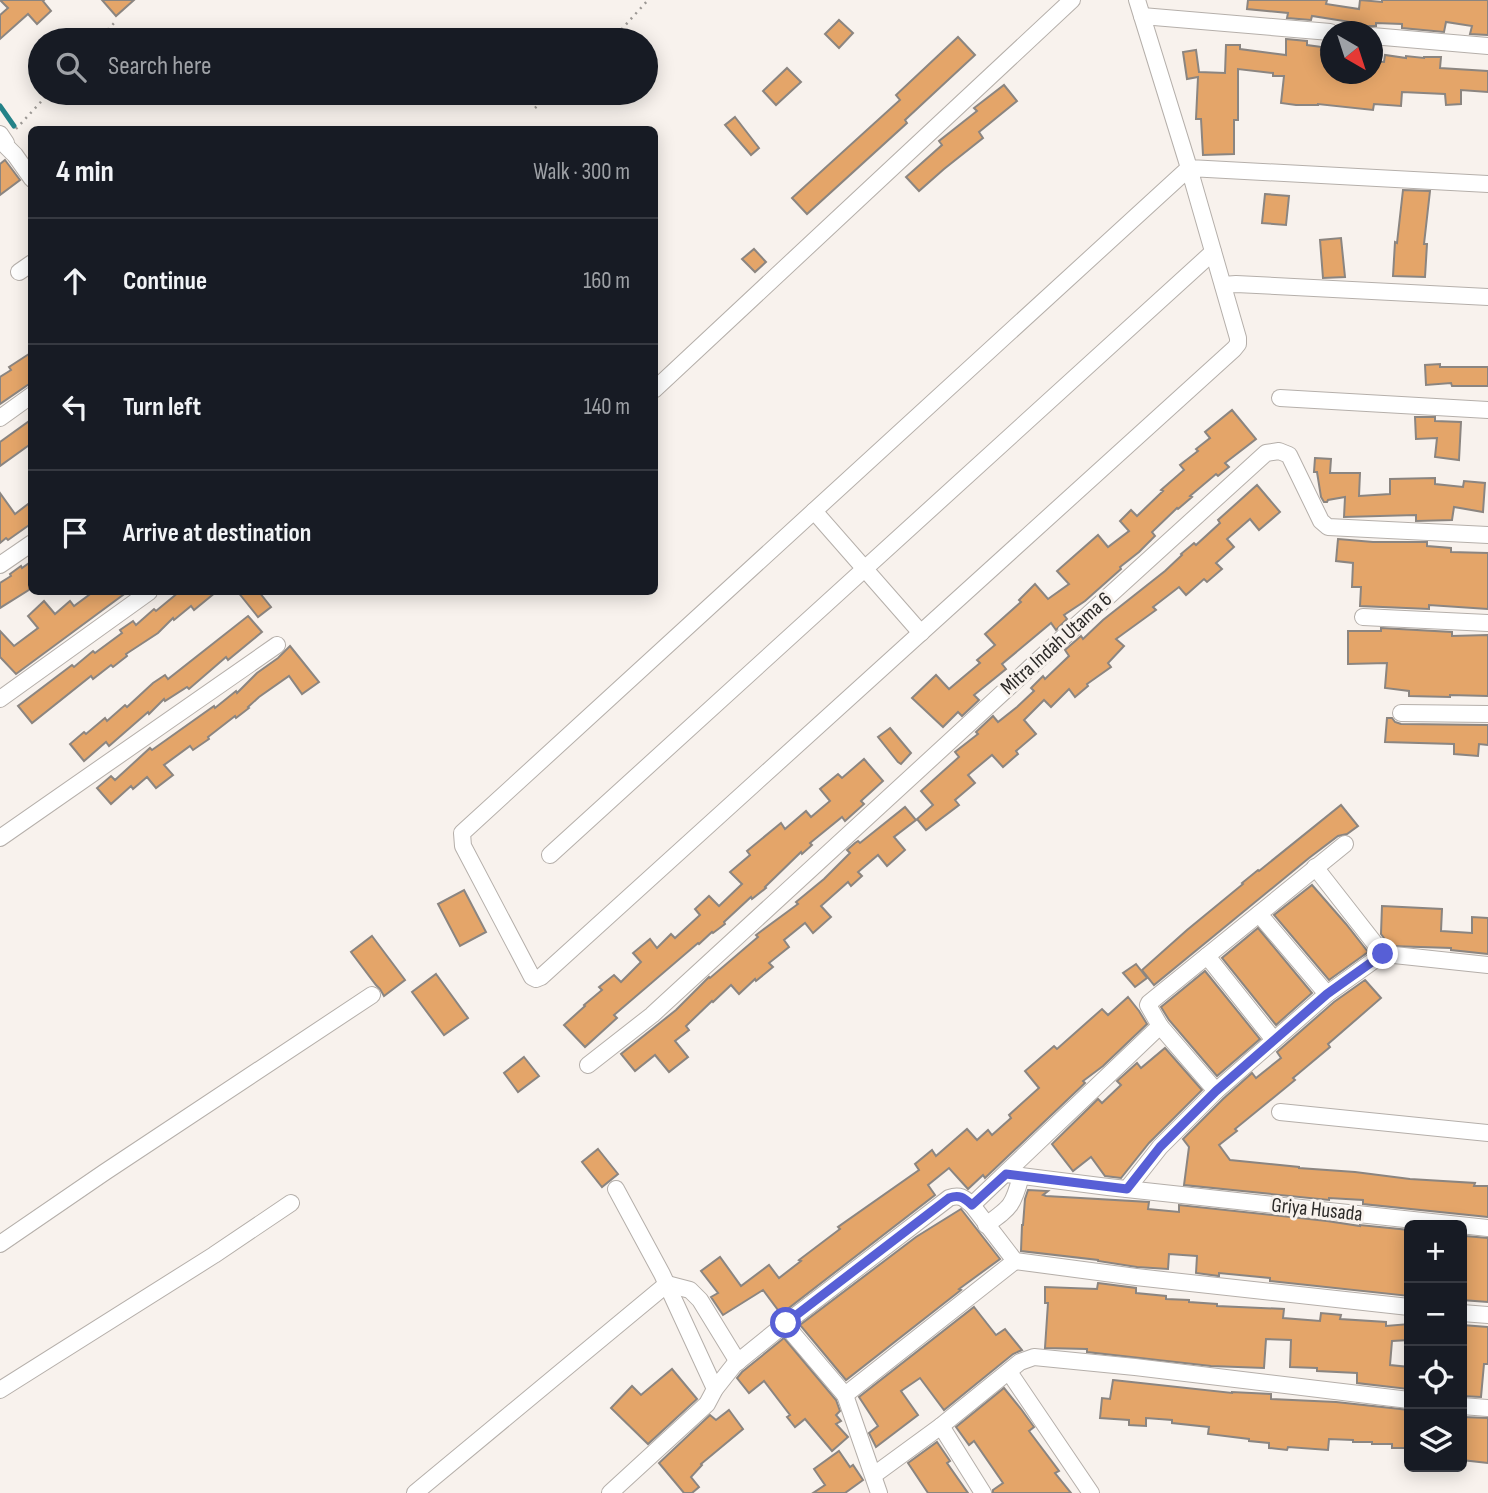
<!DOCTYPE html>
<html lang="en">
<head>
<meta charset="utf-8">
<style>
  :root { --surface:#171b24; --page:#20242c; --text:#f1f3f6; --muted:#9ea1a6; --line:#363941 }
  body { margin:0; font-family:"Sofia Sans Condensed",sans-serif; background:var(--page); color:var(--text) }
  .controls { position:absolute; right:21px; bottom:21px; display:grid; overflow:hidden; border-radius:10px; box-shadow:0 4px 18px #0003 }
  .controls button { width:63px; height:63px; display:grid; place-items:center; padding:0; border:0; border-bottom:2px solid var(--line); background:var(--surface); color:var(--text); font:35px sans-serif }
  .compass { position:absolute; left:1320px; top:21px; width:63px; height:63px; border-radius:50%; background:var(--surface); box-shadow:0 4px 18px #0003; rotate:141deg }
  .stop { position:absolute; width:21px; height:21px; margin:-16px; border:5px solid #575fd6; border-radius:50%; background:#fff }
  .stop.end { background:#575fd6; border-color:#fff; box-shadow:0 2px 7px #0008 }
  .list { margin:0; padding:0; list-style:none }
  h2 { display:flex; justify-content:space-between; align-items:center; height:91px; margin:0; padding:0 28px; font-size:30px }
  h2 small { font-size:23px; font-weight:400; color:var(--muted) }
  .list li { display:grid; grid-template-columns:46px 1fr auto; gap:21px; align-items:center; box-sizing:border-box; height:126px; padding:0 28px; border-top:2px solid var(--line) }
  .list b { display:block; font-size:26px; white-space:nowrap }
  .list em { font-size:23px; font-style:normal; color:var(--muted) }
  .icon { flex:none; width:38px; height:38px; fill:none; stroke:currentColor; stroke-width:2; stroke-linecap:round; stroke-linejoin:round }
  .map { position:relative; flex:none; width:1488px; height:1493px; overflow:hidden }
  .search { position:absolute; background:var(--surface); box-shadow:0 4px 18px #0003; left:28px; top:28px; width:630px; height:77px; display:flex; align-items:center; gap:18px; box-sizing:border-box; padding:0 24px; border-radius:38px; color:var(--muted); font-size:26px }
  .panel { position:absolute; background:var(--surface); box-shadow:0 4px 18px #0003; left:28px; top:126px; width:630px; height:469px; border-radius:10px }
  .map>svg:first-child { display:block }
  .lines { fill:none; stroke-linecap:round; stroke-linejoin:round }
  .stream { stroke:#248288; stroke-width:5 }
  .building { fill:#e4a569; stroke:#8b8580; stroke-width:2 }
  .minor-casing { stroke:#b5afaa; stroke-width:18 }
  .path { stroke:#9c9894; stroke-width:2.5; stroke-dasharray:2 5; stroke-linecap:butt }
  .minor { stroke:#fff; stroke-width:16 }
  .route { stroke:#575fd6; stroke-width:9 }
  .labels { text-anchor:middle; stroke-width:6; stroke-linejoin:round; paint-order:stroke }
  .street-label { font-size:21px; fill:#2c2a28; stroke:#f8f2ed }
</style>
</head>
<body>
<div class="map">
<svg width="1488" height="1493" viewBox="0 0 1488 1493">
  <rect width="100%" height="100%" fill="#f8f2ed"/>
  <g class="lines">
    <path class="stream" d="M0,106L14,126"/>
  </g>
  <g class="building">
    <path d="M0,0H44L43,1L51,11L37,24L28,14L0,39V15L8,8Z"/>
    <path d="M102,0H134L116,16Z"/>
    <path d="M1248,0H1327L1326,4L1359,9L1360,0L1382,2V0H1488V35L1470,34L1472,26L1446,22L1444,32L1402,28V24L1376,23V26H1368L1364,30L1357,29V23L1312,16L1311,20L1287,18L1288,13L1247,9Z"/>
    <path d="M839,20L853,33L839,48L825,34Z"/>
    <path d="M958,37L975,55L905,120L907,123L807,214L792,198L900,100L896,95Z"/>
    <path d="M1286,39L1307,41V45L1322,47L1321,50L1331,51V74H1373V61L1384,62L1385,55L1406,58V56L1424,58V57H1441L1440,68L1488,71V92L1461,90V104L1446,105L1445,94L1402,92L1401,106L1374,104L1373,110L1318,104V105H1296L1281,103L1284,76H1273V73L1238,69V120H1234V154L1203,155L1201,119H1196L1198,77L1187,79L1183,52L1196,50L1199,72L1225,73L1226,45H1240V49L1286,55Z"/>
    <path d="M787,68L801,82L776,105L763,91Z"/>
    <path d="M1004,85L1017,101L979,132L983,138L944,169L919,191L906,177L942,145L939,141L977,111L974,108Z"/>
    <path d="M735,117L759,148L751,155L725,125Z"/>
    <path d="M5,160L20,180L0,195V164Z"/>
    <path d="M1403,190L1430,191L1424,244H1427L1425,277L1393,276L1395,242L1397,243Z"/>
    <path d="M1265,194L1289,196L1286,225L1262,223Z"/>
    <path d="M1341,238L1345,277L1323,278L1320,240Z"/>
    <path d="M754,249L766,262L755,272L742,259Z"/>
    <path d="M32,352V382L0,404V377L11,370L9,367Z"/>
    <path d="M1440,364V367H1488V386H1452L1451,383L1426,385L1425,365Z"/>
    <path d="M1232,410L1256,439L1225,463L1229,467L1218,476L1216,474L1190,496L1192,497L1178,509L1177,508L1152,532L1155,536L1139,552L1120,567L1121,569L1085,601L1064,615L1067,619L1056,630L1051,623L1002,664L1006,669L974,695L979,700L962,716L958,712L943,727L912,698L936,675L949,689L980,663L977,660L995,645L985,634L1021,602L1019,600L1035,584L1048,599L1069,584L1057,571L1098,535L1108,547L1129,531L1120,521L1131,510L1137,516L1163,491L1161,490L1184,470L1180,465L1198,451L1196,449L1210,438L1205,432Z"/>
    <path d="M1415,417H1435V421L1461,422L1459,460L1435,457L1437,438L1416,439Z"/>
    <path d="M32,419V443L0,466V442Z"/>
    <path d="M1315,458L1331,459L1330,473H1360L1359,496L1390,494V479L1435,478V484L1463,487L1464,481L1485,483L1483,512L1454,507L1452,520L1416,521V515L1344,517L1345,497L1328,500L1327,502H1324L1321,497L1317,472H1314Z"/>
    <path d="M1257,485L1280,512L1259,530L1250,519L1227,539L1234,547L1216,563L1222,569L1207,582L1204,579L1186,595L1179,587L1153,607L1156,610L1116,639L1124,646L1108,663L1111,667L1087,684L1088,686L1075,697L1069,689L1051,707L1044,700L1024,720L1036,734L1016,751L1018,754L1003,767L992,755L968,775L975,783L955,800L959,805L926,830L917,819L933,805L921,791L959,757L955,752L978,734L976,732L993,716L998,722L1017,707L1034,691L1031,688L1043,676L1045,679L1069,656L1065,650L1081,636L1083,639L1103,620L1165,571L1182,555L1181,554L1194,543L1196,545L1220,523L1218,520Z"/>
    <path d="M0,493L15,514L32,501V523L8,540L6,538L0,543Z"/>
    <path d="M1338,539L1373,542H1427V546L1451,548V552L1488,553V609L1429,605V609L1360,606L1361,587H1352L1353,563L1336,561Z"/>
    <path d="M32,561V588L0,608V583L11,576L10,574L21,566L22,568Z"/>
    <path d="M93,592H127L16,674L0,657V631L14,646L38,628L28,616L44,601L55,614L70,601L74,606Z"/>
    <path d="M179,592H216L194,610L191,606L174,620L173,618L158,633L126,654L127,656L113,667L111,665L93,679L91,676L32,723L18,706L72,665L74,667L93,651L95,653L122,633L120,630L133,621L136,625L154,609L156,611Z"/>
    <path d="M238,592H259L271,607L258,617Z"/>
    <path d="M248,616L262,632L228,660L226,657L189,689L187,687L165,701L164,699L149,714L148,712L109,746L106,742L84,761L70,744L84,732L86,734L105,718L107,721L125,705L127,707L153,683L165,675L168,679Z"/>
    <path d="M1381,628L1452,632V636L1488,635V696L1450,695V697L1409,696V691L1385,688L1387,663L1348,664V631H1381Z"/>
    <path d="M290,646L319,682L302,694L289,676L259,697L248,707L249,708L236,718L235,716L208,737L209,739L193,750L190,746L164,765L173,775L156,788L147,777L133,789L131,786L111,804L97,788L111,776L115,780L150,748L152,750L214,706L215,708L236,691L237,693L257,673L278,658Z"/>
    <path d="M1387,718H1392L1395,722L1401,724L1488,725V745L1479,744L1478,756L1454,754V744L1385,742Z"/>
    <path d="M890,728L911,753L901,764L898,762L878,737Z"/>
    <path d="M864,759L883,781L861,801L864,804L845,821L842,817L810,843L812,845L802,854L801,852L765,887L766,888L752,899L751,897L724,922L725,924L713,933L712,932L699,944L698,943L614,1015L617,1018L585,1047L564,1025L585,1006L584,1005L602,990L599,987L614,975L621,982L641,962L633,953L650,939L657,948L671,934L675,938L700,915L695,909L709,896L719,906L742,884L730,872L750,855L747,851L781,823L785,829L806,811L811,817L830,801L820,789L838,774L842,778Z"/>
    <path d="M1341,805L1358,826L1347,834L1338,836L1309,858L1154,985L1142,970L1187,930L1243,884L1242,883L1258,870L1259,871Z"/>
    <path d="M905,807L916,820L894,837L905,850L887,866L878,855L858,872L862,876L851,886L848,882L821,906L831,917L813,933L805,923L784,940L789,947L769,963L773,967L756,981L755,979L739,994L731,985L713,1002L712,1001L686,1026L689,1030L675,1041L688,1057L669,1072L655,1055L635,1071L621,1054L676,1010L709,977L710,978L758,937L756,935L798,904L796,902L824,879L850,853L847,850L855,843L858,841L860,843Z"/>
    <path d="M1312,885L1346,924L1368,952L1329,980L1274,915Z"/>
    <path d="M464,890L486,932L460,946L438,904Z"/>
    <path d="M1382,906L1442,909L1441,931L1472,933V917L1488,918V954L1451,950V948L1390,946L1381,934Z"/>
    <path d="M1258,928L1312,993L1276,1025L1222,958Z"/>
    <path d="M372,936L405,980L384,996L380,989L376,985L351,952Z"/>
    <path d="M1136,964L1147,978L1135,987L1123,973Z"/>
    <path d="M1205,971L1260,1039L1217,1076L1169,1020L1161,1007Z"/>
    <path d="M436,974L468,1018L444,1035L412,992Z"/>
    <path d="M1365,980L1381,998L1328,1044L1330,1047L1293,1078L1295,1080L1235,1129L1237,1131L1219,1145L1230,1160L1299,1167V1168L1355,1172L1410,1179L1475,1183L1474,1186H1488V1217L1363,1204V1200L1329,1198V1200L1184,1185L1189,1147L1183,1139L1223,1099L1252,1073L1256,1078L1281,1058L1277,1052L1334,1002Z"/>
    <path d="M1128,997L1139,1011L1147,1024L1103,1066L1083,1081L1085,1083L985,1178L983,1175L968,1189L949,1168L928,1185L935,1195L781,1314L763,1290L723,1315L711,1297L718,1293L701,1271L720,1257L741,1286L769,1265L779,1278L801,1261L799,1260L840,1229L838,1227L919,1170L915,1164L932,1150L936,1156L967,1129L977,1140L988,1130L992,1135L1011,1118L1009,1115L1039,1088L1025,1071L1054,1046L1057,1049L1102,1009L1108,1015Z"/>
    <path d="M1165,1048L1202,1090L1149,1143L1121,1178L1105,1176L1091,1157L1073,1171L1052,1144L1098,1099L1102,1103L1121,1085L1117,1081L1137,1063L1141,1068Z"/>
    <path d="M524,1057L539,1076L518,1092L504,1073Z"/>
    <path d="M598,1149L618,1174L602,1187L582,1162Z"/>
    <path d="M1028,1190L1048,1191L1043,1195L1046,1196L1149,1202L1148,1209L1179,1212V1205L1327,1221L1360,1226V1225L1409,1230V1296L1270,1281V1278L1219,1273V1276L1196,1273L1197,1256L1169,1254L1168,1269L1137,1267L1098,1261V1260L1021,1251L1022,1225H1023L1025,1199Z"/>
    <path d="M961,1209L1000,1259L959,1289L961,1290L846,1380L800,1325L916,1237Z"/>
    <path d="M1465,1236L1488,1238V1302L1462,1300L1465,1267L1462,1266Z"/>
    <path d="M1098,1283L1136,1288V1293L1166,1296V1299L1189,1300V1302L1217,1304V1306L1284,1309L1283,1318L1320,1321L1321,1313L1341,1315L1340,1319L1386,1322V1326L1409,1324V1340L1392,1341L1390,1365L1409,1367L1408,1389L1357,1383V1373L1317,1371V1368L1290,1367L1291,1340L1266,1339L1264,1368L1211,1366L1087,1352V1349L1045,1348L1048,1303H1045V1287L1097,1289Z"/>
    <path d="M974,1307L996,1335L1005,1329L1022,1350L1013,1354L944,1410L920,1378L901,1391L918,1415L876,1447L869,1433L878,1426L859,1397Z"/>
    <path d="M1462,1325L1488,1327V1364H1484L1481,1397L1462,1396Z"/>
    <path d="M784,1338L836,1400L840,1411L836,1415L841,1421L836,1424L848,1437L832,1451L805,1419L795,1427L787,1417L790,1415L764,1381L749,1393L737,1378L742,1372Z"/>
    <path d="M672,1369L697,1399L648,1444L611,1408L632,1386L641,1395Z"/>
    <path d="M1113,1380L1232,1393V1392L1271,1394V1399L1336,1402L1409,1410L1408,1448H1392V1444H1372V1442H1353V1440L1329,1439L1328,1450L1288,1447L1287,1450L1269,1448V1443L1249,1441V1439L1208,1434L1209,1427L1172,1423V1420L1146,1418V1426L1129,1425V1420L1100,1418L1102,1398L1110,1399Z"/>
    <path d="M1004,1388L1021,1409L1034,1427L1029,1431L1059,1471L1055,1473L1071,1493H993V1490L1003,1483L974,1441L969,1445L956,1427Z"/>
    <path d="M729,1410L743,1429L701,1464L702,1465L691,1477L699,1487L692,1493H684L659,1463L710,1415L716,1420Z"/>
    <path d="M1462,1417L1488,1418V1463L1462,1460Z"/>
    <path d="M937,1442L950,1461L947,1463L968,1493H928L908,1463Z"/>
    <path d="M839,1451L850,1467L853,1465L863,1480L845,1493H813L825,1485L814,1469Z"/>
  </g>
  <g class="lines">
    <defs>
      <g id="minor">
        <path d="M1137,0L1189,168L462,833L463,846L532,977L536,979L541,977L1234,349L1238,344V338L1189,168L1488,184"/>
        <path d="M1142,16L1330,32"/>
        <path d="M1372,36L1488,46"/>
        <path d="M0,134L6,143V146L15,155L32,179"/>
        <path d="M19,272L32,263"/>
        <path d="M1223,285L1236,284L1488,297"/>
        <path d="M654,390L1072,0"/>
        <path d="M1280,398L1488,410"/>
        <path d="M0,418L32,395"/>
        <path d="M814,511L921,633"/>
        <path d="M0,565L32,543"/>
        <path d="M1363,617L1488,623"/>
        <path d="M0,699L149,592"/>
        <path d="M1401,713L1488,714"/>
        <path d="M0,838L277,645"/>
        <path d="M550,855L1213,252"/>
        <path d="M1259,914L1327,994"/>
        <path d="M1394,955L1488,965"/>
        <path d="M1207,956L1274,1040"/>
        <path d="M1160,1026L1216,1091"/>
        <path d="M588,1065L652,1015L1046,653L1266,453L1279,451L1289,455L1321,521L1328,527L1488,535"/>
        <path d="M1280,1112L1488,1133"/>
        <path d="M1006,1174L1108,1187L1488,1228"/>
        <path d="M616,1189L662,1274L715,1389"/>
        <path d="M1127,1189L1160,1147L1216,1091L1327,994L1383,954L1315,867"/>
        <path d="M972,1205L1015,1261L1136,1277L1409,1307"/>
        <path d="M986,1225C1011,1207 1013,1206 1021,1176"/>
        <path d="M0,1244L105,1172L372,995"/>
        <path d="M1462,1313L1488,1315"/>
        <path d="M786,1323L794,1335L845,1395L1015,1261"/>
        <path d="M1009,1372L1091,1493"/>
        <path d="M0,1390L214,1255L291,1203"/>
        <path d="M845,1395L879,1493"/>
        <path d="M1462,1406L1488,1408"/>
        <path d="M941,1426L1020,1362L1034,1357L1135,1367L1409,1400"/>
        <path d="M874,1475L941,1426L983,1493"/>
        <path d="M415,1493L667,1284L690,1290L700,1300L738,1362"/>
        <path d="M610,1493L707,1404L715,1389L734,1365L786,1323L949,1198C960,1194 964,1198 972,1205L1160,1026L1148,1005L1149,1003L1345,844"/>
      </g>
    </defs>
    <use href="#minor" class="minor-casing"/>
    <g class="path">
      <path d="M98,40L116,21"/>
      <path d="M612,40L648,0"/>
      <path d="M535,108L550,93"/>
      <path d="M16,129L49,93"/>
    </g>
    <use href="#minor" class="minor"/>
  </g>
  <g class="lines">
    <path class="route" d="M786,1323L949,1198C960,1194 964,1198 972,1205L1006,1174L1127,1189L1160,1147L1216,1091L1327,994L1383,954"/>
  </g>
  <g class="labels">
    <g class="street-label">
      <text transform="translate(1056 643) rotate(-42)" y="7">Mitra Indah Utama 6</text>
      <text transform="translate(1317 1209) rotate(6)" y="7">Griya Husada</text>
    </g>
  </g>
</svg>
<div class="controls">
<button>+</button>
<button>−</button>
<button><svg class="icon" aria-label="locate" viewBox="0 0 24 24"><circle cx="12" cy="12" r="6"/><path d="M12 2v4M12 18v4M2 12h4M18 12h4"/></svg></button>
<button><svg class="icon" aria-label="layers" viewBox="0 0 24 24"><path d="M12 4l9 5-9 5-9-5zM3 14l9 5 9-5"/></svg></button>
</div>
<svg class="compass" viewBox="-18 -18 36 36"><path d="M0-13l5 13h-10z" fill="#e53935"/><path d="M0 13l5-13h-10z" fill="#9ea1a6"/></svg>
<div class="stop" style="left:786px;top:1323px"></div>
<div class="stop end" style="left:1383px;top:954px"></div>
<div class="search"><svg class="icon" aria-label="search" viewBox="0 0 24 24"><circle cx="10" cy="10" r="6"/><path d="M15 15l6 6"/></svg>Search here</div>
<section class="panel">
<h2>4 min<small>Walk · 300 m</small></h2>
<ul class="list">
<li><svg class="icon" aria-label="ahead" viewBox="0 0 24 24"><path d="M12 20V5M6 11l6-6 6 6"/></svg><div><b>Continue</b></div><em>160 m</em></li>
<li><svg class="icon" aria-label="left" viewBox="0 0 24 24"><path d="M17 20v-9H6M10 6l-5 5 5 5"/></svg><div><b>Turn left</b></div><em>140 m</em></li>
<li><svg class="icon" aria-label="arrive" viewBox="0 0 24 24"><path d="M6 21V4h12l-3 4 3 4H6"/></svg><div><b>Arrive at destination</b></div></li>
</ul>
</section>
</div>
</body>
</html>
